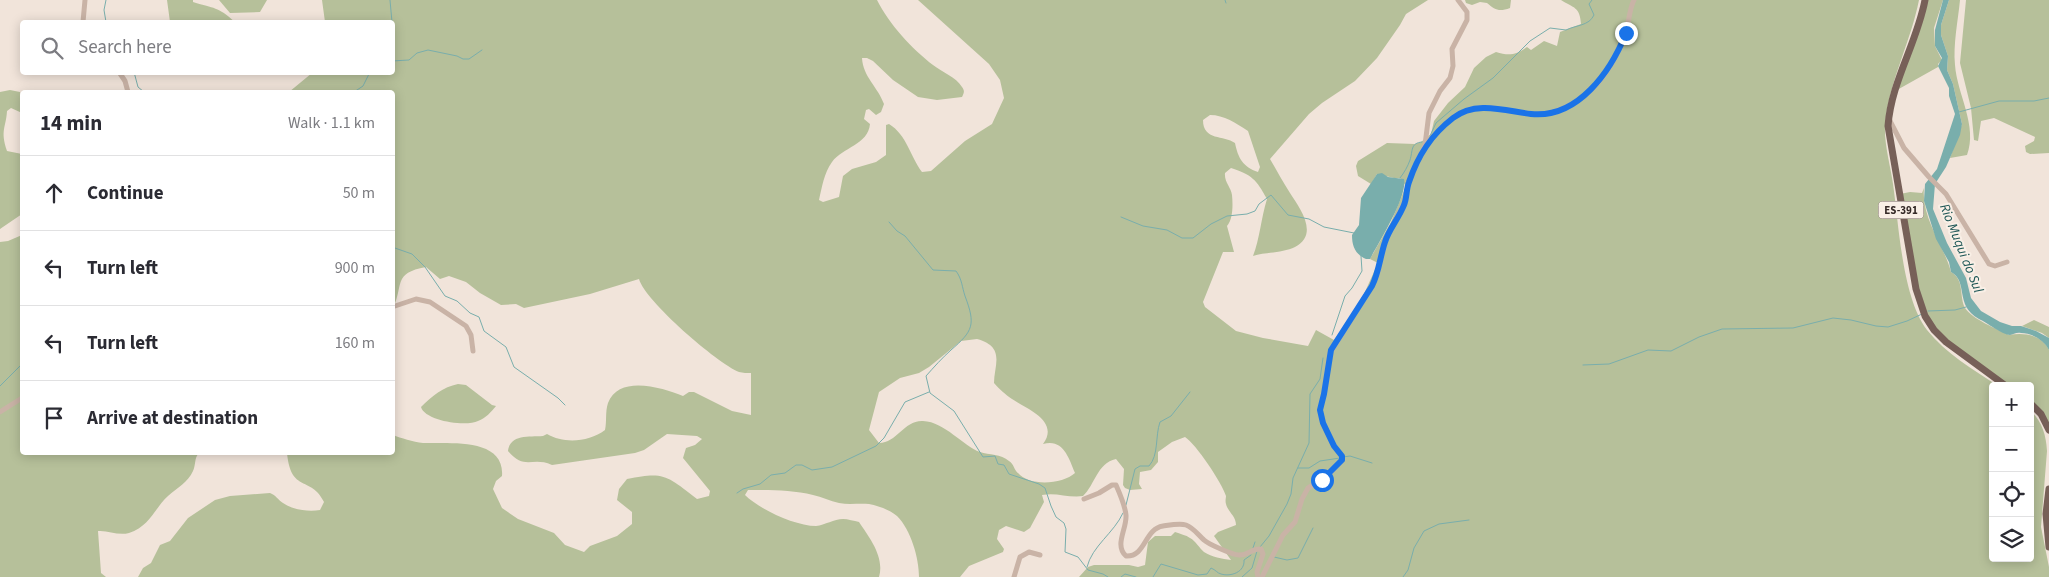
<!DOCTYPE html>
<html lang="en">
<head>
<meta charset="utf-8">
<style>
  :root { --surface:#fff; --page:#f2f2f3; --text:#2b2b33; --muted:#7c7c81; --line:#e1e1e2 }
  body { margin:0; font-family:"Source Sans 3",sans-serif; background:var(--page); color:var(--text) }
  .controls { position:absolute; right:15px; bottom:15px; display:grid; overflow:hidden; border-radius:5px; box-shadow:0 2px 12px #0003 }
  .controls button { width:45px; height:45px; display:grid; place-items:center; padding:0; border:0; border-bottom:1px solid var(--line); background:var(--surface); color:var(--text); font:25px sans-serif }
  .stop { position:absolute; width:15px; height:15px; margin:-11px; border:4px solid #1a73e8; border-radius:50%; background:#fff }
  .stop.end { background:#1a73e8; border-color:#fff; box-shadow:0 1px 5px #0008 }
  .list { margin:0; padding:0; list-style:none }
  h2 { display:flex; justify-content:space-between; align-items:center; height:65px; margin:0; padding:0 20px; font-size:21px }
  h2 small { font-size:16px; font-weight:400; color:var(--muted) }
  .list li { display:grid; grid-template-columns:32px 1fr auto; gap:15px; align-items:center; box-sizing:border-box; height:75px; padding:0 20px; border-top:1px solid var(--line) }
  .list b { display:block; font-size:19px; white-space:nowrap }
  .list em { font-size:16px; font-style:normal; color:var(--muted) }
  .icon { flex:none; width:28px; height:28px; fill:none; stroke:currentColor; stroke-width:2; stroke-linecap:round; stroke-linejoin:round }
  .map { position:relative; flex:none; width:2049px; height:577px; overflow:hidden }
  .search { position:absolute; background:var(--surface); box-shadow:0 2px 12px #0003; left:20px; top:20px; width:375px; height:55px; display:flex; align-items:center; gap:12px; box-sizing:border-box; padding:0 18px; border-radius:5px; color:var(--muted); font-size:19px }
  .panel { position:absolute; background:var(--surface); box-shadow:0 2px 12px #0003; left:20px; top:90px; width:375px; height:365px; border-radius:5px }
  .map>svg:first-child { display:block }
  .green { fill:#b6c09a; fill-rule:evenodd }
  .water { fill:#79aeac }
  .lines { fill:none; stroke-linecap:round; stroke-linejoin:round }
  .stream { stroke:#79aeac; stroke-width:1 }
  .minor { stroke:#c9b3a6; stroke-width:5 }
  .major { stroke:#776058; stroke-width:7 }
  .route { stroke:#1a73e8; stroke-width:6 }
  .labels { text-anchor:middle; stroke-width:4; stroke-linejoin:round; paint-order:stroke }
  .shield { fill:#f9efe6; stroke:#706560; stroke-width:1 }
  .shield-label { font-size:11px; font-weight:bold; fill:#352a27 }
  .water-label { font-size:14px; font-style:italic; fill:#1d5655; stroke:#f9efe6 }
</style>
</head>
<body>
<div class="map">
<svg width="2049" height="577" viewBox="0 0 2049 577">
  <rect width="100%" height="100%" fill="#f1e4da"/>
  <g class="green">
    <path d="M167,0H193V2C215,9 217,6 235,22H170Z"/>
    <path d="M219,0H267L260,12L230,13Z"/>
    <path d="M322,0H877C889,24 912,49 933,65C942,72 956,77 962,87C965,91 964,93 962,97L937,100L918,97L893,80L873,61L867,58H862C863,77 878,87 884,104L881,112L876,115L869,109L866,110L864,119L870,124C868,145 843,147 832,162C824,173 822,187 819,200L823,202L839,197L843,176L852,169L876,162L886,155V125L889,124C907,135 910,156 922,172L931,171L965,141L992,124L1004,98L1000,80L989,64L918,0H1428L1406,14L1400,25L1377,58L1355,81L1322,103L1309,114L1270,159C1277,171 1283,182 1290,193C1299,207 1320,234 1295,247C1283,253 1266,252 1253,256C1260,238 1261,218 1267,199C1256,179 1252,175 1231,168L1225,173C1224,182 1231,187 1232,195C1233,205 1233,219 1227,226L1234,252H1223L1203,302L1205,307L1236,331L1263,338L1308,346L1316,330L1334,340L1359,305L1378,263L1370,259L1391,222L1406,186L1400,178H1394L1377,174L1371,184L1358,176L1356,166L1358,161L1387,143L1415,144L1421,142L1431,134L1434,121L1448,103L1465,87L1474,68L1486,57L1496,52C1509,56 1516,55 1527,47L1531,50L1544,41L1557,46L1560,32L1581,24C1580,7 1574,8 1561,0H1919C1911,40 1892,76 1886,116C1882,138 1890,162 1893,184C1899,225 1902,297 1927,330C1946,354 1973,369 1998,386H1993V558H2030V410C2042,422 2046,434 2047,451L2041,527L2049,567V577H1079L1088,567L1094,565H1129L1138,567L1145,565L1148,542L1155,536H1171L1175,532C1180,534 1186,535 1190,538C1196,541 1199,548 1204,552C1212,557 1222,559 1231,560L1214,536L1218,532L1236,525C1236,516 1228,512 1226,504C1225,501 1226,498 1226,496C1222,483 1196,444 1185,437L1172,442L1158,452V462L1151,470L1140,472L1139,484L1142,489L1130,490L1125,488L1123,485L1124,469L1116,459C1097,463 1095,485 1083,496C1068,498 1056,492 1042,495L1044,502L1030,528L1024,532L1006,526L999,530L997,539L1004,549L1003,552L969,566L960,577H919C919,558 911,530 897,516C890,510 879,506 869,504C859,503 849,505 839,503C830,501 822,497 813,495C792,490 769,490 748,490L745,495C759,509 795,526 816,526C825,525 834,519 843,519C848,519 854,521 859,522C869,537 885,557 879,577H138L143,568L151,563L160,545L170,541L188,518L215,500L230,496L270,493C276,495 278,500 283,503C293,510 309,512 320,510L324,502C311,475 291,494 287,453L392,452L393,435C401,438 413,442 423,443C448,444 505,437 502,476L496,481L493,489L502,508L518,519L554,533L565,545L584,552L590,546L617,536L632,524V512L617,500L619,489L627,479C665,471 667,476 697,499L709,496L710,491L683,458L686,448L695,445L702,439L697,436L667,434L644,450L635,453L552,465C532,456 525,471 508,451C510,434 529,437 543,436L547,434C564,444 589,442 605,430C607,421 605,412 608,403C619,374 663,388 683,396L689,392H694L732,411L751,415V373C747,373 743,373 739,372C717,363 645,301 639,279L590,294L524,308L516,304L501,305L480,293L466,282L449,276L440,279L426,267C392,273 404,286 393,308L392,92H289L312,73L392,72V22H325ZM1210,115C1224,115 1236,123 1248,131L1260,167L1258,172C1243,167 1238,158 1235,143C1224,135 1203,141 1203,120ZM977,339C1006,347 994,365 994,383C1000,390 1005,394 1012,399C1027,409 1060,421 1043,444C1063,438 1069,458 1075,473C1063,484 1030,487 1018,473C1014,470 1014,464 1009,461C1001,454 989,455 980,452C963,446 945,422 923,421C904,420 897,443 879,443L869,430L879,392L900,378L919,373L929,367L961,341Z"/>
    <path d="M1465,0H1511L1510,8C1499,12 1495,10 1487,3L1480,2L1472,5L1466,3Z"/>
    <path d="M1925,0H1943L1934,28L1935,46L1942,60L1938,64V67L1897,90Z"/>
    <path d="M1949,0H1960C1958,21 1953,44 1955,65C1957,94 1978,126 1967,155L1950,158L1962,124L1953,84L1947,70L1948,56L1941,35V25Z"/>
    <path d="M1966,0H2049V153L2030,154L2026,152L2025,146L2034,141L2035,137L1994,118L1981,121L1978,141L1974,140L1971,108L1960,63Z"/>
    <path d="M10,90L20,92L22,113L11,108L7,111C6,128 0,130 7,151L22,154V214L0,229V92Z"/>
    <path d="M1924,188C1921,218 1944,245 1951,272C1965,280 1959,297 1965,308C1972,319 1997,329 2009,335C2024,332 2042,335 2049,350V428L2030,401V386H2009L1946,340L1935,328L1921,302L1900,194L1910,192L1922,193Z"/>
    <path d="M22,235V452L199,453C194,458 196,465 193,471C188,482 177,488 168,496C154,509 150,526 129,533C118,536 108,530 98,531L101,573L106,577H0V242L8,241Z"/>
    <path d="M2034,320L2049,327V338L2042,333L2022,326Z"/>
    <path d="M458,384L466,385L492,405L496,406C491,412 486,418 478,421C466,427 425,421 421,407C432,396 443,387 458,384Z"/>
  </g>
  <g class="water">
    <path d="M1943,0H1949L1941,25V35L1948,56L1947,70L1953,84L1962,124L1960,135L1946,167L1935,184L1933,209L1947,243L1966,278L1971,298L1981,311L2000,322L2012,326H2021L2036,331L2049,338V350C2044,340 2032,333 2021,333C2016,332 2013,335 2010,335C2003,335 1986,322 1979,319C1954,305 1969,282 1951,272L1949,262L1936,239L1924,201L1925,184L1937,169L1955,114L1949,96V88L1938,66L1942,58L1935,46V30Z"/>
    <path d="M1382,173L1388,177L1404,179C1408,196 1379,242 1370,259H1366C1355,254 1352,246 1352,235L1359,225L1361,198L1377,174Z"/>
  </g>
  <g class="lines">
    <g class="stream">
      <path d="M106,0L104,10L106,22"/>
      <path d="M390,0L392,22"/>
      <path d="M1225,0L1226,3"/>
      <path d="M392,61L409,60L417,53L428,50L457,56L463,59H469L482,50"/>
      <path d="M134,72L138,87L144,92"/>
      <path d="M354,92L363,86L370,72"/>
      <path d="M1959,112L1999,101H2034L2049,98"/>
      <path d="M1430,136L1436,123L1464,99L1493,78L1530,41L1550,28L1566,30C1576,25 1589,26 1594,15L1589,4L1592,0"/>
      <path d="M1400,178C1404,173 1408,166 1410,160C1413,151 1410,143 1422,142"/>
      <path d="M1121,217L1143,226L1167,230L1182,238H1193L1211,224L1227,216L1247,214L1255,211L1259,204L1271,195L1288,215L1309,219L1324,227L1354,233"/>
      <path d="M889,222L897,231L905,236L933,270L956,271C962,279 962,287 965,296C976,325 973,331 951,350C942,358 934,367 926,376L930,393L954,411L983,457L995,456L998,464L1004,465L1009,474L1039,484L1045,488L1051,506L1056,517L1064,523L1066,529L1065,552L1078,557L1088,570L1103,574L1108,577"/>
      <path d="M392,247L412,254L425,267L445,296L457,301L470,313L479,317L484,331L506,347L514,367L558,398L565,405"/>
      <path d="M1928,311L1955,310L1966,307"/>
      <path d="M1332,335L1345,296L1352,288L1362,271L1361,256"/>
      <path d="M1583,365L1609,364L1648,350L1671,351L1699,337L1722,329L1793,328L1833,318L1851,320L1876,326L1888,327L1907,321L1922,314"/>
      <path d="M0,386L22,364"/>
      <path d="M1343,457L1350,456L1372,463"/>
      <path d="M1298,468H1309L1320,461L1340,458"/>
      <path d="M737,493L743,489L760,484L771,475L785,473L796,465H802L812,470L832,467L876,446L884,438L905,402L929,392"/>
      <path d="M1126,505L1135,469L1140,466H1149C1159,455 1155,436 1160,422L1171,416L1190,392"/>
      <path d="M1260,547L1269,536L1287,504L1291,494L1293,478L1309,443L1310,394L1320,379L1323,358"/>
      <path d="M1253,548L1255,542"/>
      <path d="M1274,557L1287,560L1298,558L1313,528"/>
      <path d="M1087,567C1092,546 1114,533 1123,513"/>
      <path d="M1121,577L1125,574L1136,577"/>
      <path d="M1153,577L1161,564L1198,575L1207,574L1211,568C1216,570 1217,573 1221,574C1231,577 1245,572 1244,560L1251,555"/>
      <path d="M1242,577L1252,568L1257,551"/>
      <path d="M1403,577L1408,570L1414,548L1424,531L1439,524L1469,520"/>
    </g>
    <g class="minor">
      <path d="M83,22L85,0"/>
      <path d="M119,72L125,81L128,92"/>
      <path d="M1889,119L1904,148L1929,177L1946,194L1989,264L1995,266L2007,262"/>
      <path d="M1425,145C1436,134 1448,118 1463,112C1485,103 1508,111 1531,114C1560,117 1588,97 1605,74C1613,62 1621,47 1626,33C1629,22 1629,10 1634,0"/>
      <path d="M392,307L416,299L430,302L466,326L471,335L473,351"/>
      <path d="M0,412L22,398"/>
      <path d="M1084,499L1099,493L1112,485H1116C1120,494 1125,506 1126,515C1127,529 1114,545 1126,556C1146,557 1144,529 1163,526C1170,525 1180,523 1186,525C1194,528 1198,535 1204,540C1208,544 1233,555 1239,555C1247,556 1252,548 1261,549L1263,554L1257,572L1258,577"/>
      <path d="M1014,577L1020,557L1029,552L1040,555"/>
      <path d="M1262,577L1283,535L1295,522L1302,499L1308,488L1326,477L1342,460V456L1334,446L1323,423L1320,410L1324,394L1330,353L1372,286L1377,275L1386,239L1404,204L1409,181L1425,145L1429,113L1440,91L1450,78L1453,66L1452,49L1467,20V12L1458,0"/>
    </g>
    <g class="major">
      <path d="M1925,0C1917,43 1891,82 1888,126L1916,289L1925,316L1934,330L1946,342L2006,386"/>
      <path d="M2030,403L2041,414L2049,430"/>
      <path d="M2049,489L2046,514L2049,547"/>
    </g>
  </g>
  <g class="lines">
    <path class="route" d="M1322,480L1342,460V456L1334,446L1323,423L1320,410L1324,394L1331,350L1372,286C1379,272 1380,257 1385,242C1389,229 1399,218 1404,205C1407,198 1406,190 1409,182C1418,155 1431,135 1453,118C1476,100 1506,111 1531,114C1578,119 1611,71 1626,33"/>
  </g>
  <g class="labels">
    <rect class="shield" x="1878.5" y="201.5" width="45" height="17" rx="4"/>
    <g class="shield-label">
      <text x="1901" y="214">ES-391</text>
    </g>
    <g class="water-label">
      <text transform="translate(1962 248) rotate(68)" y="5">Rio Muqui do Sul</text>
    </g>
  </g>
</svg>
<div class="controls">
<button>+</button>
<button>−</button>
<button><svg class="icon" aria-label="locate" viewBox="0 0 24 24"><circle cx="12" cy="12" r="6"/><path d="M12 2v4M12 18v4M2 12h4M18 12h4"/></svg></button>
<button><svg class="icon" aria-label="layers" viewBox="0 0 24 24"><path d="M12 4l9 5-9 5-9-5zM3 14l9 5 9-5"/></svg></button>
</div>
<div class="stop" style="left:1322px;top:480px"></div>
<div class="stop end" style="left:1626px;top:33px"></div>
<div class="search"><svg class="icon" aria-label="search" viewBox="0 0 24 24"><circle cx="10" cy="10" r="6"/><path d="M15 15l6 6"/></svg>Search here</div>
<section class="panel">
<h2>14 min<small>Walk · 1.1 km</small></h2>
<ul class="list">
<li><svg class="icon" aria-label="ahead" viewBox="0 0 24 24"><path d="M12 20V5M6 11l6-6 6 6"/></svg><div><b>Continue</b></div><em>50 m</em></li>
<li><svg class="icon" aria-label="left" viewBox="0 0 24 24"><path d="M17 20v-9H6M10 6l-5 5 5 5"/></svg><div><b>Turn left</b></div><em>900 m</em></li>
<li><svg class="icon" aria-label="left" viewBox="0 0 24 24"><path d="M17 20v-9H6M10 6l-5 5 5 5"/></svg><div><b>Turn left</b></div><em>160 m</em></li>
<li><svg class="icon" aria-label="arrive" viewBox="0 0 24 24"><path d="M6 21V4h12l-3 4 3 4H6"/></svg><div><b>Arrive at destination</b></div></li>
</ul>
</section>
</div>
</body>
</html>
